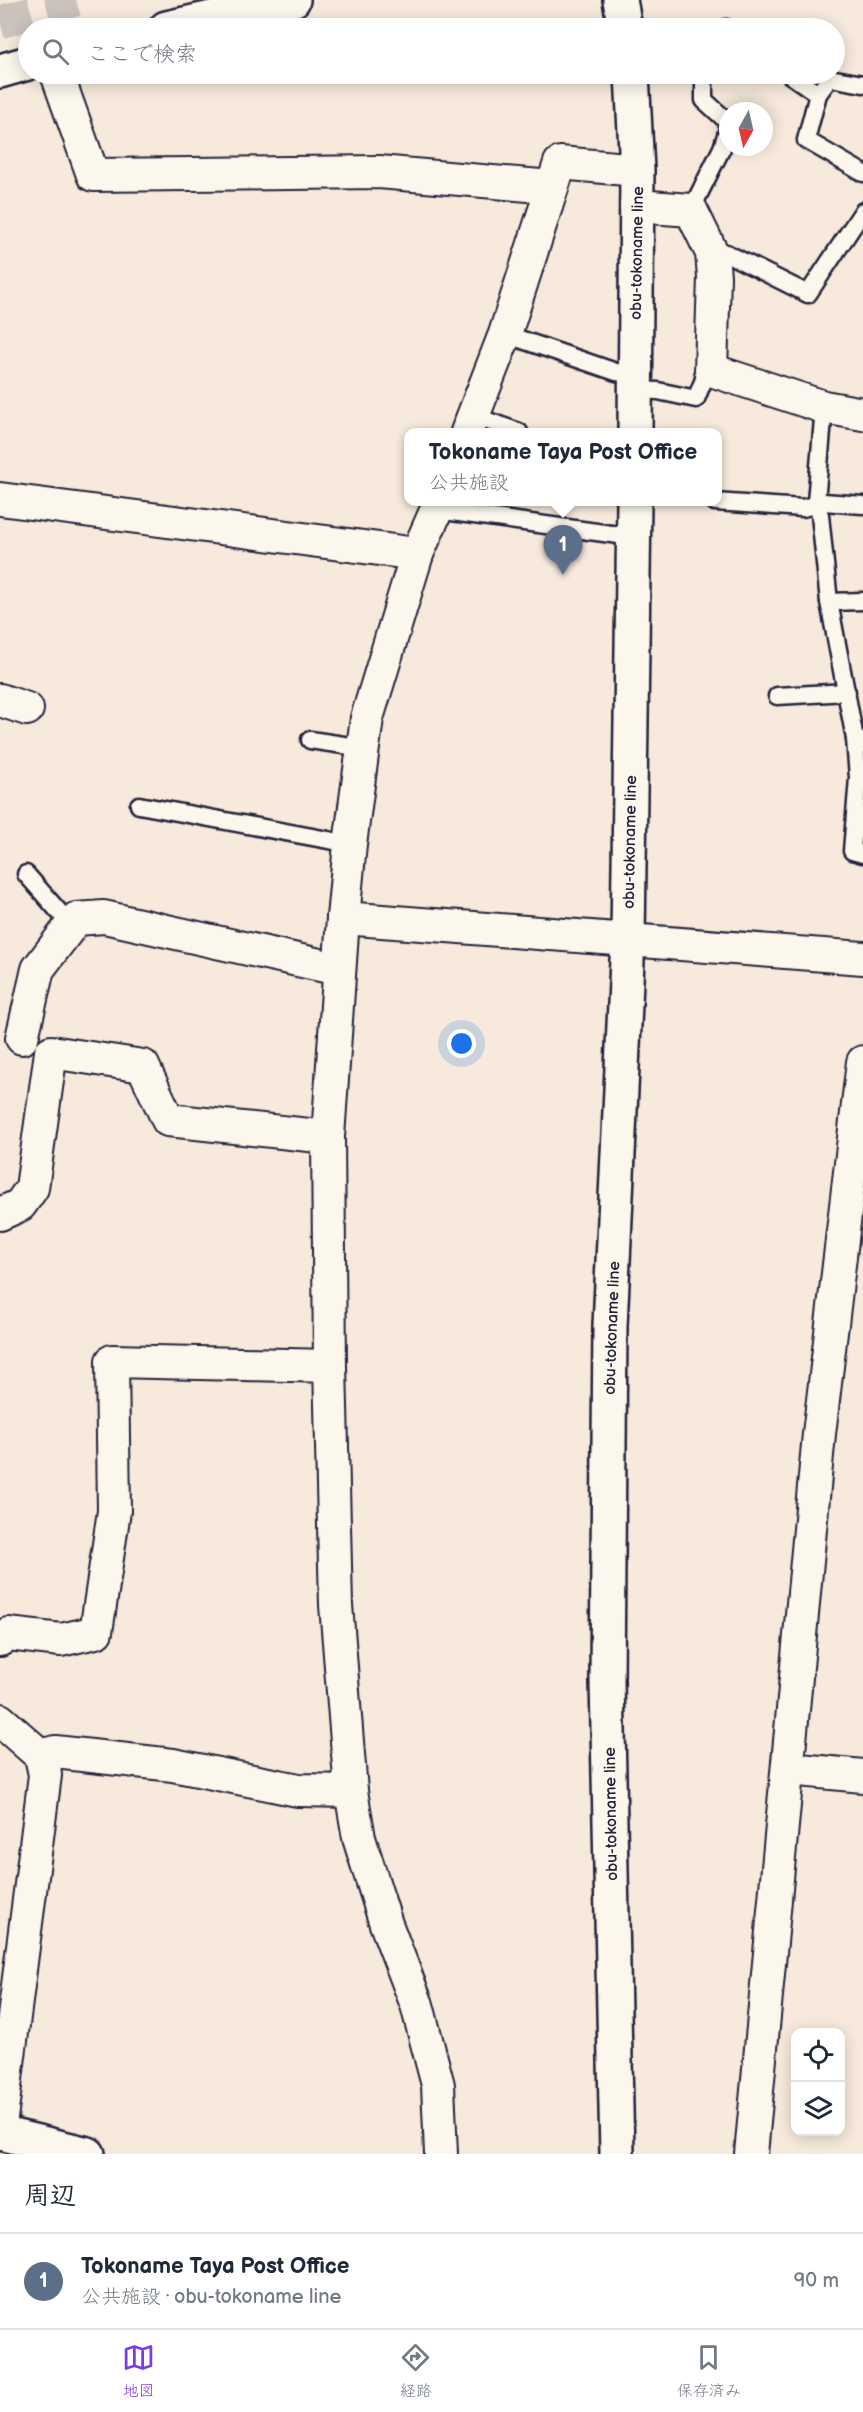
<!DOCTYPE html>
<html lang="ja">
<head>
<meta charset="utf-8">
<style>
  :root { --surface:#fff; --page:#f6f6f7; --text:#1f2937; --muted:#747a83; --line:#e0e1e3; --accent:#7c3aed }
  body { margin:0; font-family:"Balsamiq Sans","Klee One",sans-serif; background:var(--page); color:var(--text) }
  .controls { position:absolute; right:18px; bottom:18px; display:grid; overflow:hidden; border-radius:12px; box-shadow:0 3px 15px #0003 }
  .controls button { width:54px; height:54px; display:grid; place-items:center; padding:0; border:0; border-bottom:2px solid var(--line); background:var(--surface); color:var(--text); font:30px sans-serif }
  .compass { position:absolute; left:719px; top:102px; width:54px; height:54px; border-radius:50%; background:var(--surface); box-shadow:0 3px 15px #0003; rotate:188deg }
  .you { position:absolute; left:462px; top:1044px; width:21px; height:21px; margin:-15px; border:4px solid #fff; border-radius:50%; background:#1a73e8; box-shadow:0 0 0 9px #1a73e833 }
  .badge { display:grid; place-items:center; width:39px; height:39px; border-radius:50%; background:var(--accent); color:#fff; font-size:20px; font-weight:700 }
  .pin { position:absolute; translate:-50% -50px; filter:drop-shadow(0 2px 3px #0008) }
  .pin::after { content:''; position:absolute; top:32px; width:21px; height:18px; background:inherit; clip-path:polygon(0 0,100% 0,50% 100%) }
  .popup { position:absolute; left:404px; top:428px; width:318px; height:78px; box-sizing:border-box; display:grid; place-content:center; border-radius:12px; background:var(--surface); filter:drop-shadow(0 2px 4px #0005); font-size:20px; white-space:nowrap; color:var(--muted) }
  .popup b { font-size:22px; color:var(--text) }
  .popup::after { content:''; position:absolute; left:50%; top:100%; margin-left:-12px; border:12px solid transparent; border-top-color:var(--surface) }
  .list { margin:0; padding:0; list-style:none }
  h2 { display:flex; justify-content:space-between; align-items:center; height:78px; margin:0; padding:0 24px; font-size:26px }
  h2 small { font-size:20px; font-weight:400; color:var(--muted) }
  .list li { display:grid; grid-template-columns:39px 1fr auto; gap:18px; align-items:center; box-sizing:border-box; height:96px; padding:0 24px; border-top:2px solid var(--line) }
  .list b { display:block; font-size:22px; white-space:nowrap }
  .list p { margin:0; font-size:20px; white-space:nowrap; color:var(--muted) }
  .list em { font-size:20px; font-style:normal; color:var(--muted) }
  .icon { flex:none; width:33px; height:33px; fill:none; stroke:currentColor; stroke-width:2; stroke-linecap:round; stroke-linejoin:round }
  .map { position:relative; flex:none; width:863px; height:2154px; overflow:hidden }
  .search { position:absolute; background:var(--surface); box-shadow:0 3px 15px #0003; left:18px; right:18px; top:18px; height:66px; display:flex; align-items:center; gap:15px; box-sizing:border-box; padding:0 21px; border-radius:33px; color:var(--muted); font-size:22px }
  .sheet { height:174px; background:var(--surface) }
  nav { display:flex; justify-content:space-around; align-items:center; box-sizing:border-box; height:84px; border-top:2px solid var(--line); background:var(--surface); font-size:16px; color:var(--muted) }
  nav a { display:grid; justify-items:center; gap:3px }
  nav .on { color:var(--accent) }
  .map>svg:first-child { display:block }
  .lines { fill:none; stroke-linecap:round; stroke-linejoin:round }
  .highway-tunnel { stroke:#ccc2bc; stroke-width:33; stroke-dasharray:33 16; stroke-linecap:butt }
  .lane-casing { stroke:#22223b; stroke-width:21 }
  .street-casing { stroke:#22223b; stroke-width:36 }
  .secondary-casing { stroke:#22223b; stroke-width:38 }
  .lane { stroke:#fbf7ec; stroke-width:16 }
  .street { stroke:#fbf7ec; stroke-width:32 }
  .secondary { stroke:#fbf7ec; stroke-width:33 }
  .labels { text-anchor:middle; stroke-width:4.5; stroke-linejoin:round; paint-order:stroke }
  .street-label { font-size:16px; fill:#22223b; stroke:#fbf7ec }
</style>
</head>
<body>
<div class="map">
<svg width="863" height="2154" viewBox="0 0 863 2154">
  <rect width="100%" height="100%" fill="#f7eadc"/>
  <filter id="ink" filterUnits="userSpaceOnUse"><feTurbulence type="fractalNoise" baseFrequency=".0167" numOctaves="2"/><feDisplacementMap in="SourceGraphic" scale="12" xChannelSelector="R" yChannelSelector="G"/><feConvolveMatrix kernelMatrix="1 2 1 2 8 2 1 2 1" color-interpolation-filters="sRGB"/></filter>
  <g filter="url(#ink)">
    <g class="lines">
      <path class="highway-tunnel" d="M0,22L76,0"/>
      <defs>
        <g id="lane">
          <path d="M725,28H727"/>
          <path d="M704,74V100L728,122"/>
          <path d="M789,74L818,94L806,140L863,173"/>
          <path d="M818,94L830,78L863,84"/>
          <path d="M691,210L722,148L728,129"/>
          <path d="M712,253H726L808,294L863,211"/>
          <path d="M505,334L616,372L635,374"/>
          <path d="M635,390L658,391L696,399L706,374L711,370"/>
          <path d="M824,407L816,502L820,515L829,602L855,739L863,741"/>
          <path d="M474,416L519,432"/>
          <path d="M715,502L803,508L824,502L863,505"/>
          <path d="M437,510L633,537"/>
          <path d="M829,602L863,601"/>
          <path d="M777,696L847,692"/>
          <path d="M855,739L858,778L852,851L863,854"/>
          <path d="M310,740L364,748"/>
          <path d="M139,805L350,844"/>
          <path d="M26,874L61,914L76,919"/>
        </g>
        <g id="street">
          <path d="M57,74L93,175L379,172L552,187"/>
          <path d="M636,206L691,210L712,253L714,277L711,370L824,407L863,414"/>
          <path d="M467,432L505,334L560,163L637,170"/>
          <path d="M0,499L417,554"/>
          <path d="M440,502L417,554L367,718L350,844L343,918L328,1137L330,1366L336,1605L351,1791L359,1838L386,1924L417,2005L438,2085L441,2154"/>
          <path d="M0,700L27,709"/>
          <path d="M343,918L863,958"/>
          <path d="M22,1038L38,969L76,919L104,917L338,969"/>
          <path d="M0,1214L20,1205L32,1188L51,1052L143,1066L168,1120L328,1137"/>
          <path d="M0,1640L8,1634L61,1640L96,1632L114,1511L112,1361L330,1366"/>
          <path d="M0,1720L41,1756L45,1775L0,2126"/>
          <path d="M41,1756L55,1752L173,1765L298,1790L351,1791"/>
          <path d="M789,1769L863,1776"/>
          <path d="M751,2154L819,1434L863,1062"/>
        </g>
        <g id="secondary">
          <path d="M620,0L625,28"/>
          <path d="M166,28L293,0"/>
          <path d="M0,71L28,63"/>
          <path d="M632,74L637,170L635,432"/>
          <path d="M0,2133L88,2154"/>
          <path d="M617,2154L607,1681L610,1326L628,939L634,502"/>
        </g>
      </defs>
      <use href="#lane" class="lane-casing"/>
      <use href="#street" class="street-casing"/>
      <use href="#secondary" class="secondary-casing"/>
      <use href="#lane" class="lane"/>
      <use href="#street" class="street"/>
      <use href="#secondary" class="secondary"/>
    </g>
  </g>
  <g class="labels">
    <g class="street-label">
      <text transform="translate(636 253) rotate(-89)" y="6">obu-tokoname line</text>
      <text transform="translate(629 842) rotate(-89)" y="6">obu-tokoname line</text>
      <text transform="translate(611 1328) rotate(-88)" y="6">obu-tokoname line</text>
      <text transform="translate(610 1814) rotate(-91)" y="6">obu-tokoname line</text>
    </g>
  </g>
</svg>
<div class="controls">
<button><svg class="icon" aria-label="locate" viewBox="0 0 24 24"><circle cx="12" cy="12" r="6"/><path d="M12 2v4M12 18v4M2 12h4M18 12h4"/></svg></button>
<button><svg class="icon" aria-label="layers" viewBox="0 0 24 24"><path d="M12 4l9 5-9 5-9-5zM3 14l9 5 9-5"/></svg></button>
</div>
<svg class="compass" viewBox="-18 -18 36 36"><path d="M0-13l5 13h-10z" fill="#e53935"/><path d="M0 13l5-13h-10z" fill="#747a83"/></svg>
<div class="you"></div>
<div class="pin badge" style="left:563px;top:575px;background:#5c6f8a">1</div>
<div class="popup"><b>Tokoname Taya Post Office</b>公共施設</div>
<div class="search"><svg class="icon" aria-label="search" viewBox="0 0 24 24"><circle cx="10" cy="10" r="6"/><path d="M15 15l6 6"/></svg>ここで検索</div>
</div>
<section class="sheet">
<h2>周辺<small></small></h2>
<ul class="list">
<li><span class="badge" style="background:#5c6f8a">1</span><div><b>Tokoname Taya Post Office</b><p>公共施設 · obu-tokoname line</p></div><em>90 m</em></li>
</ul>
</section>
<nav>
<a class="on"><svg class="icon" aria-label="map" viewBox="0 0 24 24"><path d="M3 6l6-2 6 2 6-2v14l-6 2-6-2-6 2zM9 4v14M15 6v14"/></svg>地図</a>
<a><svg class="icon" aria-label="directions" viewBox="0 0 24 24"><path d="M12 3l9 9-9 9-9-9zM9 14v-3h6M13 9l2 2-2 2"/></svg>経路</a>
<a><svg class="icon" aria-label="saved" viewBox="0 0 24 24"><path d="M7 4h10v16l-5-4-5 4z"/></svg>保存済み</a>
</nav>
</body>
</html>
